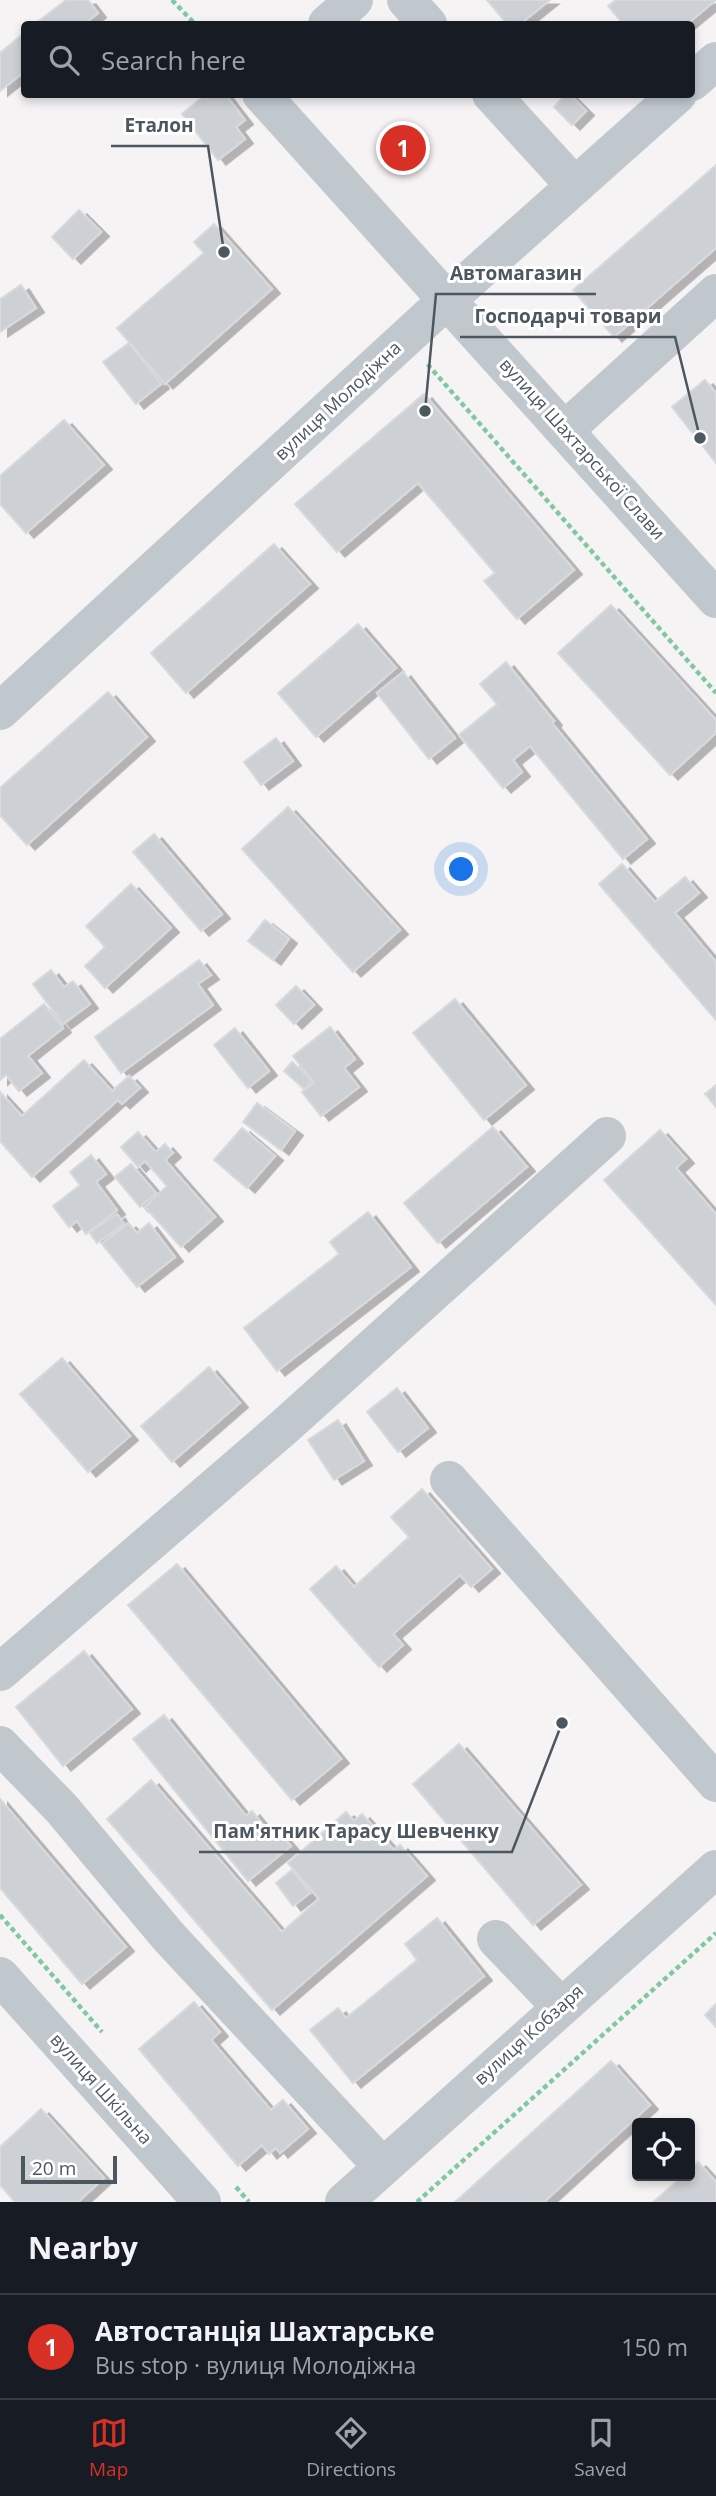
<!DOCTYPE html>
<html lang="en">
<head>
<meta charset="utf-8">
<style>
  :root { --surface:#171b24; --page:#20242c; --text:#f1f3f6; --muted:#9ea1a6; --line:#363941; --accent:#d93025 }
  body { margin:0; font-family:"Open Sans",sans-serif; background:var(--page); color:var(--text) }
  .controls { position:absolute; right:21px; bottom:21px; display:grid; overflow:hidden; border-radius:7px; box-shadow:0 4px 10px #0003 }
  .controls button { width:63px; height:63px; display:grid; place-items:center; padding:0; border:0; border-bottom:2px solid var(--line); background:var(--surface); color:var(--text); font:35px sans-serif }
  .scale { position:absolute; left:21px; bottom:18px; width:96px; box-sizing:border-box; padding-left:7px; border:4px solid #4c575f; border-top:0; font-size:19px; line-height:24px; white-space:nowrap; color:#4c575f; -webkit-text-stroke:5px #fff; paint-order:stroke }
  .you { position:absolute; left:462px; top:870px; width:24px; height:24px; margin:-18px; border:5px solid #fff; border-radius:50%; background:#1a73e8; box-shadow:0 0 0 10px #1a73e833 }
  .badge { display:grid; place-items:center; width:46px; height:46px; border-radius:50%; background:var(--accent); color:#fff; font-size:23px; font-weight:700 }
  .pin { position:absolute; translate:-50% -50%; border:4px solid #fff; box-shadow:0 2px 7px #0006 }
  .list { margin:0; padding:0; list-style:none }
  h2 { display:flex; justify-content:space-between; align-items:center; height:91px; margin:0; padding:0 28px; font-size:30px }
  h2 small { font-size:23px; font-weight:400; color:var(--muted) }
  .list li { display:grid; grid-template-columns:46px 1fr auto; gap:21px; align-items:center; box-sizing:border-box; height:105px; padding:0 28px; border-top:2px solid var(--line) }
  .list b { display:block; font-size:26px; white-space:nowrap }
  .list p { margin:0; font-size:23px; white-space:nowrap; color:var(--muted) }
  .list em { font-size:23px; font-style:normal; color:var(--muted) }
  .icon { flex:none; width:38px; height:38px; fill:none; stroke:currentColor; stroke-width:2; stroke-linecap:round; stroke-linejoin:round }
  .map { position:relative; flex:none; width:716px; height:2202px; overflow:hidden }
  .search { position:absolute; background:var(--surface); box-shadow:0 4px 10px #0003; left:21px; right:21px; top:21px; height:77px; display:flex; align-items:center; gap:18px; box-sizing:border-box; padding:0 24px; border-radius:7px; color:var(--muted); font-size:26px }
  .sheet { height:196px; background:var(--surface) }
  nav { display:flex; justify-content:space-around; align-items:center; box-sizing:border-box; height:98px; border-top:2px solid var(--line); background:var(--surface); font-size:19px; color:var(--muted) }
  nav a { display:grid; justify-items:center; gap:4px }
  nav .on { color:var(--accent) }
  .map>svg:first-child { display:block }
  .building { fill:#cdd0d4; stroke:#d7d9dd; stroke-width:2; filter:url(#shadow) }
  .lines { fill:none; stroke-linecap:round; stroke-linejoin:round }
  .path { stroke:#80c9a0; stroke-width:4.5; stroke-dasharray:5 3.5; stroke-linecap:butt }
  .minor { stroke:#c0c8ce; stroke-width:38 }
  .labels { text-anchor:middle; stroke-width:6; stroke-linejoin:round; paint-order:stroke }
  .street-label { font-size:18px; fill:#4c575f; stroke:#fff }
  .leader { fill:none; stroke:#4c575f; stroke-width:2.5 }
  .callout-dot { fill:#4c575f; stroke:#fff; stroke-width:2.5 }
  .callout-label { font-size:19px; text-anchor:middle; font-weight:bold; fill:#4c575f; stroke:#fff; stroke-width:6; stroke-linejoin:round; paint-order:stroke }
</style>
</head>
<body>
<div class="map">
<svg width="716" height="2202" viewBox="0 0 716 2202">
  <defs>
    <filter id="shadow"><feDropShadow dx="8" dy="4.5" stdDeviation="0" flood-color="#0004"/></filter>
  </defs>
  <rect width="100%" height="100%" fill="#f5f3f3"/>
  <g class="building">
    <path d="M66,0H88L98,13L84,24H35Z"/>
    <path d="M487,0H550L520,24H507Z"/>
    <path d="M616,0H716L687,24H623L608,6Z"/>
    <path d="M24,33V72L0,91V53Z"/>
    <path d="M206,94H225L245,120L236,127L245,139L218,160L182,114Z"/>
    <path d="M566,94H569L586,111L572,125L554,107Z"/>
    <path d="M716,165V248L614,337L573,290Z"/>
    <path d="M79,210L101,232L73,259L52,237Z"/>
    <path d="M214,224L272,289L165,384L117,328L204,253L194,242Z"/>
    <path d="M21,285L36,308L0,332V299Z"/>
    <path d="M129,343L161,384L136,404L103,362Z"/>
    <path d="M705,380L716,393V463L672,407Z"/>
    <path d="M424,394L574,570L517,619L484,581L495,573L418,483L337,552L295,504Z"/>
    <path d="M64,420L104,465L26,533L0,504V476Z"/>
    <path d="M274,544L310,584L186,693L151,653Z"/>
    <path d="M611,605L716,720V733L670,775L558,653Z"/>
    <path d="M358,624L396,668L316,737L278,693Z"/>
    <path d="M506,662L554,721L552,723L647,839L623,859L530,746L513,760L522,772L503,788L459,735L497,704L480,684Z"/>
    <path d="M403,672L455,738L429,759L377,693Z"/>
    <path d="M108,692L147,737L27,845L0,815V788Z"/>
    <path d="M276,738L293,761L261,785L244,762Z"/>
    <path d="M288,807L400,930L353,972L242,849Z"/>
    <path d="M154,834L222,914L201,931L133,852Z"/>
    <path d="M622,864L655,902L685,877L699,893L675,913L716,962V1020L599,884Z"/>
    <path d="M131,884L171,928L105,988L85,966L105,947L86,926Z"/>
    <path d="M265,920L289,939L273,960L248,941Z"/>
    <path d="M199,960L211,975L198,984L213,1005L121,1073L95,1037Z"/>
    <path d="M51,970L64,987L73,981L90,1004L63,1024L33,984Z"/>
    <path d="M296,986L314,1005L294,1024L276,1005Z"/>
    <path d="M455,999L526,1085L484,1120L413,1033Z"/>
    <path d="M44,1004L63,1028L28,1056L42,1073L19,1091L6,1075L0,1080V1039Z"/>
    <path d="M330,1027L355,1059L344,1068L359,1087L321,1116L302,1092L314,1083L293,1056Z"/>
    <path d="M235,1028L269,1071L248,1088L214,1045Z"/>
    <path d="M84,1060L112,1091L129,1076L140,1088L122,1104L118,1100L32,1177L0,1141V1092L22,1116Z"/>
    <path d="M292,1062L312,1080L304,1089L284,1071Z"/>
    <path d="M716,1085V1107L705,1094Z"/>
    <path d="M257,1103L295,1131L281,1150L243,1122Z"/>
    <path d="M493,1127L527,1167L438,1243L404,1203Z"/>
    <path d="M242,1128L275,1156L247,1188L214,1160Z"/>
    <path d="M660,1130L686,1159L676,1168L716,1214V1305L604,1180Z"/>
    <path d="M138,1132L156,1152L165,1144L173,1153L165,1160L215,1217L181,1247L145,1207L167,1186L145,1161L138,1167L121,1147Z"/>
    <path d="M91,1155L106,1174L96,1182L117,1210L86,1234L77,1221L69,1227L53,1206L80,1185L70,1172Z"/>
    <path d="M131,1164L156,1193L140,1207L115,1177Z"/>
    <path d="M368,1212L411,1267L277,1371L244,1328L339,1254L330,1242Z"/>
    <path d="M117,1214L124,1224L97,1243L90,1232Z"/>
    <path d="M128,1223L137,1233L149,1223L175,1257L137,1287L102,1244Z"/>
    <path d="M62,1358L130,1436L88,1472L20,1394Z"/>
    <path d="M209,1367L240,1403L172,1462L141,1426Z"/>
    <path d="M397,1388L428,1428L398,1452L367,1412Z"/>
    <path d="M338,1420L364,1461L334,1480L308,1440Z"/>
    <path d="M422,1489L492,1569L471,1587L460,1575L393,1634L403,1645L379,1667L310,1589L336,1566L354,1587L409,1537L391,1517Z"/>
    <path d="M177,1564L341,1759L292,1800L128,1605Z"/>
    <path d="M84,1651L132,1709L63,1766L16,1707Z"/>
    <path d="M164,1715L246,1816L252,1811L271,1835L277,1830L291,1846L248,1881L133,1739Z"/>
    <path d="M459,1744L581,1885L533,1925L413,1784Z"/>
    <path d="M151,1780L282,1932L319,1899L288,1863L346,1812L354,1821L362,1814L394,1850L400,1845L427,1876L272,2010L107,1819Z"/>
    <path d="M0,1799L126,1947L82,1984L0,1888Z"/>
    <path d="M292,1870L310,1893L293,1906L276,1883Z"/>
    <path d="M437,1918L484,1976L353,2083L310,2030L338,2008L346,2018L417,1960L405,1944Z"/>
    <path d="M194,2002L220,2032L211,2040L271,2110L283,2100L308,2129L280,2153L276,2148L269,2154L262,2145L238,2166L139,2049Z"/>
    <path d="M716,2004V2027L705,2015Z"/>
    <path d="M611,2061L650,2105L544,2202H455Z"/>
    <path d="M41,2109L104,2178L78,2202H15L0,2185V2147Z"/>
    <path d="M698,2162L716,2182V2202H653L683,2176H690V2169Z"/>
  </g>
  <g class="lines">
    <g class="path">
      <path d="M172,0L195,24"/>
      <path d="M427,367L429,366L716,693"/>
      <path d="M0,1915L102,2032"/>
      <path d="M236,2187L249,2202"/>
      <path d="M417,2202L716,1933"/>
    </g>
    <g class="minor">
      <path d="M406,0L428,24"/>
      <path d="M327,24L354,0"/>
      <path d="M692,82L716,61"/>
      <path d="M261,94L716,599"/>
      <path d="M491,94L575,186"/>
      <path d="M565,430L716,293"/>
      <path d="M0,711L447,300L678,94"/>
      <path d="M449,1480L716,1783"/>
      <path d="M0,1672L283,1428L607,1136"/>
      <path d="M0,1745L62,1809L168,1936L382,2166"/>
      <path d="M496,1939L561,2007"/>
      <path d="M0,1976L202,2202"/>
      <path d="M344,2202L716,1869"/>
    </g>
  </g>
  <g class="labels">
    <g class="street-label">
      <text transform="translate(338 401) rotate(-43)" y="6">вулиця Молодіжна</text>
      <text transform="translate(582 449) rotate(48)" y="6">вулиця Шахтарської Слави</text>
      <text transform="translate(529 2035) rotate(-42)" y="6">вулиця Кобзаря</text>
      <text transform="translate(101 2089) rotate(48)" y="6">вулиця Шкільна</text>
    </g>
  </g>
  <path class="leader" d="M224 252L208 146H111M425 411L436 294H596M700 438L675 337H460M562 1723L512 1852H199"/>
  <g class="callout-dot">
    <circle cx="224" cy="252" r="7"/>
    <circle cx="425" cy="411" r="7"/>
    <circle cx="700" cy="438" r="7"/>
    <circle cx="562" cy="1723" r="7"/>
  </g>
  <g class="callout-label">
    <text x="159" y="132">Еталон</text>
    <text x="516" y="280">Автомагазин</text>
    <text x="568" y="323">Господарчі товари</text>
    <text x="356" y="1838">Пам'ятник Тарасу Шевченку</text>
  </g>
</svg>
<div class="controls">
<button><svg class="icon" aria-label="locate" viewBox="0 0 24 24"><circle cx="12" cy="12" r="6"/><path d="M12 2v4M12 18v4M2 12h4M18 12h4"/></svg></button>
</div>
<div class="scale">20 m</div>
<div class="you"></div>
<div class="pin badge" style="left:403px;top:148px">1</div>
<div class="search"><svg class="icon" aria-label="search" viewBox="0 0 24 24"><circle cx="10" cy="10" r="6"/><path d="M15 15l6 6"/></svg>Search here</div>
</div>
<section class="sheet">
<h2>Nearby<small></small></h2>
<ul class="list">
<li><span class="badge">1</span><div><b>Автостанція Шахтарське</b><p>Bus stop · вулиця Молодіжна</p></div><em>150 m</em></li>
</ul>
</section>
<nav>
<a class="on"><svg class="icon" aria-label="map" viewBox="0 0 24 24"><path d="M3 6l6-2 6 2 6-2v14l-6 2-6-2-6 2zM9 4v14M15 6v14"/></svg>Map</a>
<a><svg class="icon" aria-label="directions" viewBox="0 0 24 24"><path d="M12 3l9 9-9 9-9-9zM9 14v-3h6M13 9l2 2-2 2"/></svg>Directions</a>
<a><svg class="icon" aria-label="saved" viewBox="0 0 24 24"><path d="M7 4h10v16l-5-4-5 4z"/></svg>Saved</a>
</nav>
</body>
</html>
